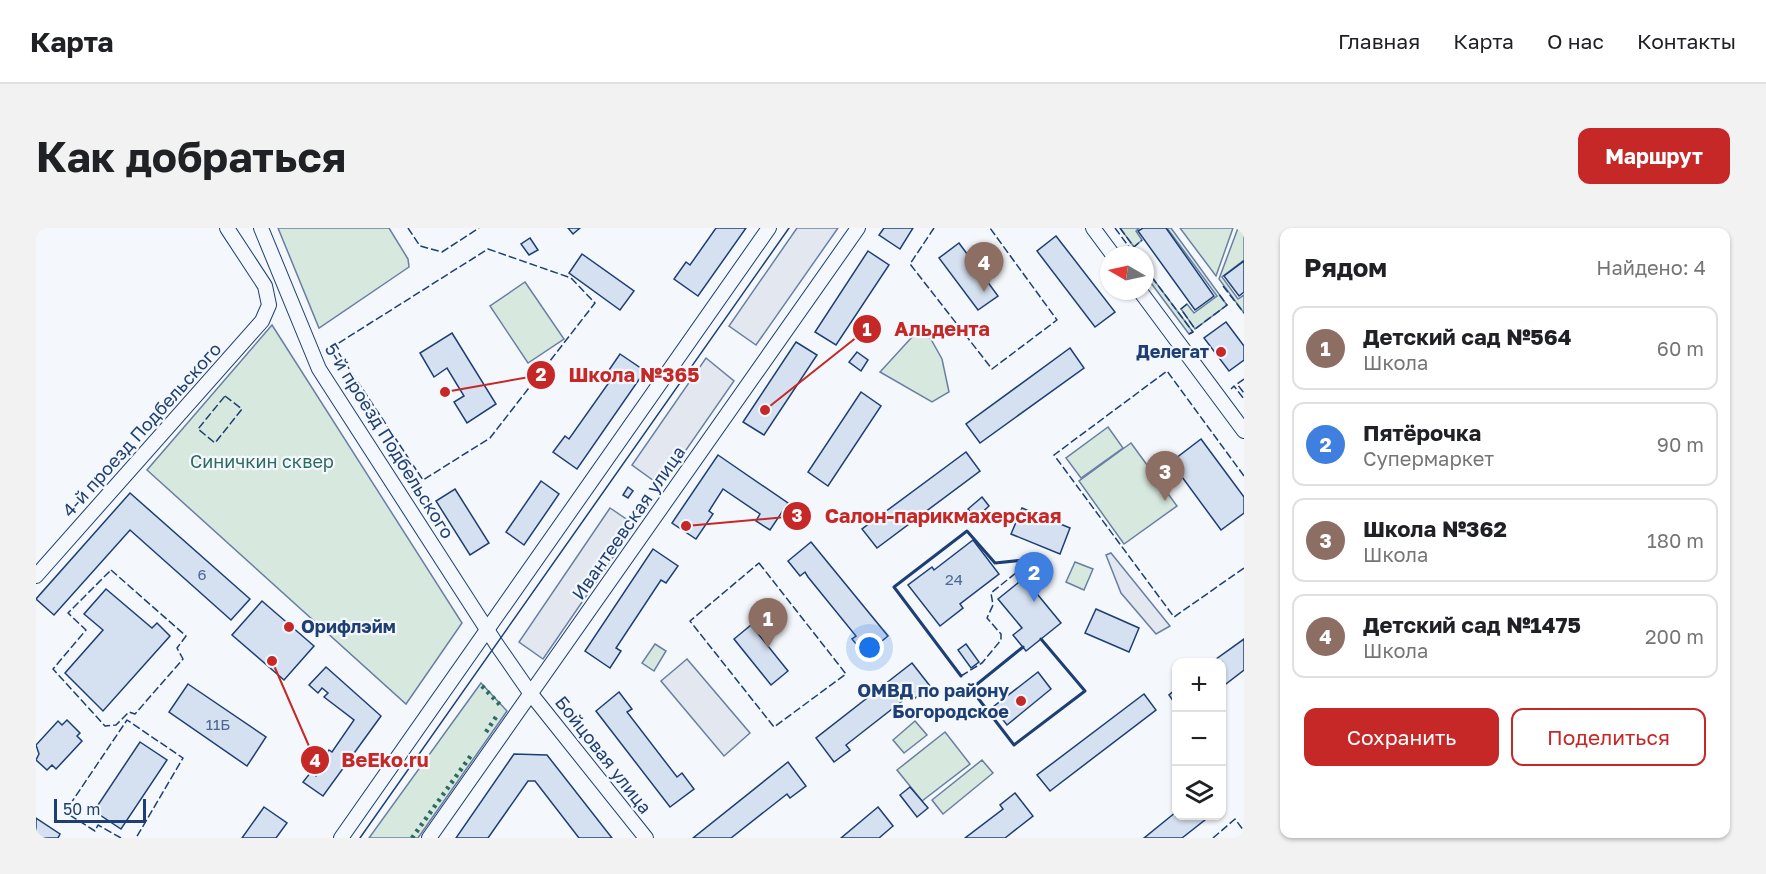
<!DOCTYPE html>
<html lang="ru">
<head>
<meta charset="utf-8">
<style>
  :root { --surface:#fff; --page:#f2f2f2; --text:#202124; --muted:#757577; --line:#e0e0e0; --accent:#c62828 }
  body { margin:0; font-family:"Golos Text",sans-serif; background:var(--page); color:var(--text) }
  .controls { position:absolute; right:18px; bottom:18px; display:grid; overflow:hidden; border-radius:12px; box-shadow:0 2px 4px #0004 }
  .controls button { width:54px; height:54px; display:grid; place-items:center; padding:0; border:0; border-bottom:2px solid var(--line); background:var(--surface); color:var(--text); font:30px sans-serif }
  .compass { position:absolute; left:1064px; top:18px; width:54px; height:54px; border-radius:50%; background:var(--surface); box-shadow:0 2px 4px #0004; rotate:279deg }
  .scale { position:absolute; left:18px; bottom:15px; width:92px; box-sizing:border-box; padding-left:6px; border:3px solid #1d3f73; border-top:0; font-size:16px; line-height:21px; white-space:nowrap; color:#1d3f73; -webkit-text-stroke:4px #f4f7fb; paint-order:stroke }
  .you { position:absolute; left:834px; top:420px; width:21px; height:21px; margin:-15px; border:4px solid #fff; border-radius:50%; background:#1a73e8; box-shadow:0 0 0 9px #1a73e833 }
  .badge { display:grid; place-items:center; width:39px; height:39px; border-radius:50%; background:var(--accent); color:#fff; font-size:20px; font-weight:700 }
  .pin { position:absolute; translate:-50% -50px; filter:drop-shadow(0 2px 3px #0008) }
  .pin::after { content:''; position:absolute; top:32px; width:21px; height:18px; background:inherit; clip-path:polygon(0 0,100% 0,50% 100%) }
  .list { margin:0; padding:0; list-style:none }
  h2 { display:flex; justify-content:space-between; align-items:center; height:78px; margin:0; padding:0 24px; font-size:26px }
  h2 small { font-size:20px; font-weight:400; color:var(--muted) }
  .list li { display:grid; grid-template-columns:39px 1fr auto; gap:18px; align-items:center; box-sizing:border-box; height:84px; margin:0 12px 12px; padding:0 12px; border:2px solid var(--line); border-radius:12px }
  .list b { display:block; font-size:22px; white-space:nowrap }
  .list p { margin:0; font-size:20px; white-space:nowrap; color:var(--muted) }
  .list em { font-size:20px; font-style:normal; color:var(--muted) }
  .actions { display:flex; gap:12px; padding:18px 24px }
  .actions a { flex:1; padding:14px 0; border:2px solid var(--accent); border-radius:12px; text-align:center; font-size:21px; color:var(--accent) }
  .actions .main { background:var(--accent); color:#fff }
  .icon { flex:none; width:33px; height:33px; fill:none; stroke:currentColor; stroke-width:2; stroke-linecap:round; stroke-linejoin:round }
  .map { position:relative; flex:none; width:1208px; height:610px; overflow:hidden; border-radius:12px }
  header { display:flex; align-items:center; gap:36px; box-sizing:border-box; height:84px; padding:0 30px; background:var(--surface); border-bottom:2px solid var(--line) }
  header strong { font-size:28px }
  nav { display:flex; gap:33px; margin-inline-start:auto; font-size:21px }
  .intro { display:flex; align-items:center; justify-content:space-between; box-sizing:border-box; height:144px; padding:0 36px }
  h1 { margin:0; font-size:42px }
  .button { padding:15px 27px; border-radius:12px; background:var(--accent); color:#fff; font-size:21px; font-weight:700 }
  main { display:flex; gap:36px; padding:0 36px }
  aside { flex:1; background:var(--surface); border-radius:12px; box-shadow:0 2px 4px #0004 }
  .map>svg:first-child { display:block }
  .green { fill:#d7e8df; stroke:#687fa3; stroke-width:1.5 }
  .parking { fill:#e3e8f0; stroke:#687fa3; stroke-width:1.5 }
  .building { fill:#d5e0f0; stroke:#1d3f73; stroke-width:1.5 }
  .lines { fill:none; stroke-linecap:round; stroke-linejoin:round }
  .minor-casing { stroke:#1d3f73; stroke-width:16 }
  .minor { stroke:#f4f7fb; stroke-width:14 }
  .tram { stroke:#1d3f73; stroke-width:1.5 }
  .hedge { stroke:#2c6c60; stroke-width:4.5; stroke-dasharray:3 4.5; stroke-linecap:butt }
  .fence { stroke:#1d3f73; stroke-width:1.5; stroke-dasharray:8 3; stroke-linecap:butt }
  .wall { stroke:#1d3f73; stroke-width:3 }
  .poi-dot { fill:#c62828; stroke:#f4f7fb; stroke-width:2 }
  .labels { text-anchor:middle; stroke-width:4.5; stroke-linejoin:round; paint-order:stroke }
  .number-label { font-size:15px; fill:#4b6792 }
  .poi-label { font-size:18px; font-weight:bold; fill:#1d3f73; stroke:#f4f7fb; text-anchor:end }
  .street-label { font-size:18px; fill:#1d3f73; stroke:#f4f7fb }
  .park-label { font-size:18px; fill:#2c6c60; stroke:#f4f7fb }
  .leader { fill:none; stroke:#c62828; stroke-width:2 }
  .callout-dot { fill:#c62828; stroke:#f4f7fb; stroke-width:2 }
  .mark-label { font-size:18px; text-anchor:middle; font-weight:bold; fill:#fff }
  .callout-label { font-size:20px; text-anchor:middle; font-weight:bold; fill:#c62828; stroke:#f4f7fb; stroke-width:4.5; stroke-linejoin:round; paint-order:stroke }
</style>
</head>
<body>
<header>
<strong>Карта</strong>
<nav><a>Главная</a><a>Карта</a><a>О нас</a><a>Контакты</a></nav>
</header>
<div class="intro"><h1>Как добраться</h1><a class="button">Маршрут</a></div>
<main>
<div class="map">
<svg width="1208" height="610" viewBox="0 0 1208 610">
  <rect width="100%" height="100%" fill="#f4f7fb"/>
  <g class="green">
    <path d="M242,0H353L372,31L373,39L283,100Z"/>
    <path d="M1084,0H1103L1100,3L1106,12L1098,19Z"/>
    <path d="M1131,0H1135L1191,77L1159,101L1145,81L1151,76L1158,85L1181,68Z"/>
    <path d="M1144,0H1197L1180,48Z"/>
    <path d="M1202,0H1208V32L1186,49L1202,71L1208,67V85L1183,51Z"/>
    <path d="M1109,40L1157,104L1153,106L1109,47Z"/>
    <path d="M489,54L528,111L492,135L454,78Z"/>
    <path d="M236,97L426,395L370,476L111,242Z"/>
    <path d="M887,97L906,131L913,164L896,174L844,144Z"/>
    <path d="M1072,199L1087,220L1045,250L1030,230Z"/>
    <path d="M1095,215L1141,278L1088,316L1043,253Z"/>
    <path d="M1039,334L1057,341L1048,362L1030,354Z"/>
    <path d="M619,416L630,423L618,443L606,435Z"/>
    <path d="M445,455L471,483L382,610H333Z"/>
    <path d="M879,493L891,507L868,525L857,512Z"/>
    <path d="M909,504L934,536L886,573L861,542Z"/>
    <path d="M946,532L957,545L907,586L896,572Z"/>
  </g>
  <g class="parking">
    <path d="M761,0H802L720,117L693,98Z"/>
    <path d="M670,130L698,153L625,258L596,237Z"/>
    <path d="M574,280L599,297L507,431L483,414Z"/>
    <path d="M1075,325L1134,398L1120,406L1085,365L1070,327Z"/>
    <path d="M651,431L714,505L688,528L625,453Z"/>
  </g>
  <g class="building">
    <path d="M532,0H544L537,6Z"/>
    <path d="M680,0H710L662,68L638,51L650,34L654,37Z"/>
    <path d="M848,0H877L864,21L843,7Z"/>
    <path d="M1107,0H1130L1178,68L1159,82L1102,3Z"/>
    <path d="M1020,8L1079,84L1059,99L1001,23Z"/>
    <path d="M494,10L502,22L493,27L485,16Z"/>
    <path d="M923,15L962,68L942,82L903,30Z"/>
    <path d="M832,23L853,37L800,117L779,104Z"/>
    <path d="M546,26L598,63L584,82L533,45Z"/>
    <path d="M1208,33V64L1203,68L1188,48Z"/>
    <path d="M1190,94L1208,118V132L1193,143L1168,110Z"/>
    <path d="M416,105L460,176L431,195L418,174L428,168L411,140L398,149L384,125Z"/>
    <path d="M760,114L781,127L728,207L707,194Z"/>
    <path d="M1034,120L1048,140L944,215L930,196Z"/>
    <path d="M821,124L832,132L825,143L813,134Z"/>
    <path d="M584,126L609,143L541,241L517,224L529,208L533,211L579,146L573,142Z"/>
    <path d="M825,164L845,178L792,258L772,244Z"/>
    <path d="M1165,211L1208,269V285L1185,302L1135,234Z"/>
    <path d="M930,224L944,243L841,320L826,301Z"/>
    <path d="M682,227L752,275L734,302L720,293L724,286L687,261L673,283L677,286L660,311L636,295Z"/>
    <path d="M505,253L523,266L488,317L470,304Z"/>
    <path d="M592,259L597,263L592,270L587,267Z"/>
    <path d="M419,261L453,315L434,327L400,273Z"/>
    <path d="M94,265L214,371L195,392L94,302L18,387L0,371Z"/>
    <path d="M946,269L953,278L940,290L932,281Z"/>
    <path d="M986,280L1034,300L1024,326L975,306Z"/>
    <path d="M937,312L963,346L924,376L927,380L904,398L872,357L896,339L898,342Z"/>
    <path d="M775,314L852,408L829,427L816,411L820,408L772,349L769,344L764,348L752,333Z"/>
    <path d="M617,321L642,338L630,355L625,352L580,420L585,423L574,440L549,423Z"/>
    <path d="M988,350L1025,395L990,423L977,407L986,400L962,371Z"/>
    <path d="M70,361L116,400L121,395L134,408L67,483L29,445L67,402L48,386Z"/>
    <path d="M226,373L278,418L248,452L196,407Z"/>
    <path d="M1060,381L1103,400L1093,424L1049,405Z"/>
    <path d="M715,397L752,443L735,457L698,411Z"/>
    <path d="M1208,411V442L1186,459V434H1176Z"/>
    <path d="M930,416L943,434L935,440L922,422Z"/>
    <path d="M876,435L894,458L878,471L874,467L810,517L814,522L798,534L780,510Z"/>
    <path d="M290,439L345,488L287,568L267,554L275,544L280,548L284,543L280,540L293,522L296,524L318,492L288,469L292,465L286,460L282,465L273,457Z"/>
    <path d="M1002,444L1015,461L971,497L957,479Z"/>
    <path d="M152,456L230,509L211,538L133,484Z"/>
    <path d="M1140,461V477L1133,467Z"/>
    <path d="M583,464L596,481L591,484L641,549L646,545L658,561L634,579L560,483Z"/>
    <path d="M1108,466L1120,482L1014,563L1001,547Z"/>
    <path d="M31,492L44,505L41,508L46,513L20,541L16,537L11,542L0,532L3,526L0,517L22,493L26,497Z"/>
    <path d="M104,514L131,532L85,601L58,583Z"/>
    <path d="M478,526L511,527L576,610H543L499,553H492L452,610H420Z"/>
    <path d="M752,534L770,558L754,570L751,566L695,610H657Z"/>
    <path d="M874,559L892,580L881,589L864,567Z"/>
    <path d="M979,565L997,588L969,610H929L967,581L964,577Z"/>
    <path d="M228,579L251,595L240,610H206Z"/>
    <path d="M842,579L857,598L843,610H805Z"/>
    <path d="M1140,584V588H1174L1146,610H1108Z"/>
    <path d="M0,590L24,606L22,610H0Z"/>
  </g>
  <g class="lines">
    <defs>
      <g id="minor">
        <path d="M225,0L283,141L461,417L495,466L610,610"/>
        <path d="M1057,0L1077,27"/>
        <path d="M1104,63L1208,203"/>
        <path d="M0,348L226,93L233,77L229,58L191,0"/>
        <path d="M305,610L733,0"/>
        <path d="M393,610L822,0"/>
      </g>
    </defs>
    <use href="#minor" class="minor-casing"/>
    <use href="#minor" class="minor"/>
    <path class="tram" d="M324,610L753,0"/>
    <g class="hedge">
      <path d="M446,458L465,478"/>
      <path d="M450,504L460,489"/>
      <path d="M376,610L436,526"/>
    </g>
    <g class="fence">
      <path d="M372,0L384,18L406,24L443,0"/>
      <path d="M898,0L874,36L956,141L1021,92L954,0"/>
      <path d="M1079,0L1099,27"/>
      <path d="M1084,0L1098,19L1106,12"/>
      <path d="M452,21L535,50L559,75L454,210L387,252L298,118Z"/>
      <path d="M1109,40L1157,104L1153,106"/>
      <path d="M1187,58L1208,85"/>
      <path d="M1151,76L1145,81L1159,101L1191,77L1182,65"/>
      <path d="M1208,151L1201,156L1208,165"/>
      <path d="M1195,161L1198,158L1208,171"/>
      <path d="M189,168L206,181L179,215L162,201Z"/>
      <path d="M1208,248L1131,143L1018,227L1138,389L1208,340"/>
      <path d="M723,335L810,446L738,499L654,393Z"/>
      <path d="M75,342L150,408L141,420L147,431L99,486L93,484L80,497L69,498L17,441L50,402L32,385Z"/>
      <path d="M925,448L946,435L965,412V406L951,390L957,377L955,365L991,336"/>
      <path d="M85,610L62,597L59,603L29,584L91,492L147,530L100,610"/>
      <path d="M1177,610L1199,591L1208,603"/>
    </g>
    <g class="wall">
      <path d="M987,419L935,461L978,517L1049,463L1005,411"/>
      <path d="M925,448L858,359L931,303L959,335L988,332L991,336"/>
    </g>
  </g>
  <g class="poi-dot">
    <circle cx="1185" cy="124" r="6"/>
    <circle cx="253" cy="399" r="6"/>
    <circle cx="985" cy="473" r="6"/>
  </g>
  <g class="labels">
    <g class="number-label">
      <text x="166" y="352">6</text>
      <text x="918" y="357">24</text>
      <text x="182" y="502">11Б</text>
    </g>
    <g class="poi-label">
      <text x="1173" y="130">Делегат</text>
      <text x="265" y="405" text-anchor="start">Орифлэйм</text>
      <text x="973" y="469">ОМВД по району<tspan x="973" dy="21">Богородское</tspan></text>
    </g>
    <g class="street-label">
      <text transform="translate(106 202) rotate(-48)" y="6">4-й проезд Подбельского</text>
      <text transform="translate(353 213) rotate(58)" y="6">5-й проезд Подбельского</text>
      <text transform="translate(593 295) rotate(-55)" y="6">Ивантеевская улица</text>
      <text transform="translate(567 527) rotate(52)" y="6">Бойцовая улица</text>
    </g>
    <g class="park-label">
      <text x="226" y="240">Синичкин сквер</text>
    </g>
  </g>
  <path class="leader" d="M729 182L831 101M409 164L505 147M650 298L761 288M236 433L279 532"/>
  <g class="callout-dot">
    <circle cx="729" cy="182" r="6"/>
    <circle cx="409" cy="164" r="6"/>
    <circle cx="650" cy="298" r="6"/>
    <circle cx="236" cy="433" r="6"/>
    <circle cx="831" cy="101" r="15"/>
    <circle cx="505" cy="147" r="15"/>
    <circle cx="761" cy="288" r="15"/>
    <circle cx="279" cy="532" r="15"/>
  </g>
  <g class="mark-label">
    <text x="831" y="108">1</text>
    <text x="505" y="153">2</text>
    <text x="761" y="294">3</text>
    <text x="279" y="539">4</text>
  </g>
  <g class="callout-label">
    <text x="906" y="108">Альдента</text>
    <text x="598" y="154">Школа №365</text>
    <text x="907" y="295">Салон-парикмахерская</text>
    <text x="349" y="539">BeEko.ru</text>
  </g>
</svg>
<div class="controls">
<button>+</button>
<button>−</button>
<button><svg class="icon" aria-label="layers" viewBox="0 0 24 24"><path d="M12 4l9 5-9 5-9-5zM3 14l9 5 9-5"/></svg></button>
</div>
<svg class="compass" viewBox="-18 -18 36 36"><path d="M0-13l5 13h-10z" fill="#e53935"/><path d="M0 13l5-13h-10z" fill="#757577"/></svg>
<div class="scale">50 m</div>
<div class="you"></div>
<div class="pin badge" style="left:732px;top:420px;background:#8d6e63">1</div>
<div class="pin badge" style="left:998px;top:374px;background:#3f7fe0">2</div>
<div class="pin badge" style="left:1129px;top:273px;background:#8d6e63">3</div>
<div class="pin badge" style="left:948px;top:64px;background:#8d6e63">4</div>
</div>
<aside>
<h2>Рядом<small>Найдено: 4</small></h2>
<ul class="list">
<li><span class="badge" style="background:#8d6e63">1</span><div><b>Детский сад №564</b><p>Школа</p></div><em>60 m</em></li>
<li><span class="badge" style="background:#3f7fe0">2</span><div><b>Пятёрочка</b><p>Супермаркет</p></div><em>90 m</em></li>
<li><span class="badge" style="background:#8d6e63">3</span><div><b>Школа №362</b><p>Школа</p></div><em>180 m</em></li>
<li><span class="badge" style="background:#8d6e63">4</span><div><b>Детский сад №1475</b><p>Школа</p></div><em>200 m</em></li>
</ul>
<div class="actions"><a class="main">Сохранить</a><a>Поделиться</a></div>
</aside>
</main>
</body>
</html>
